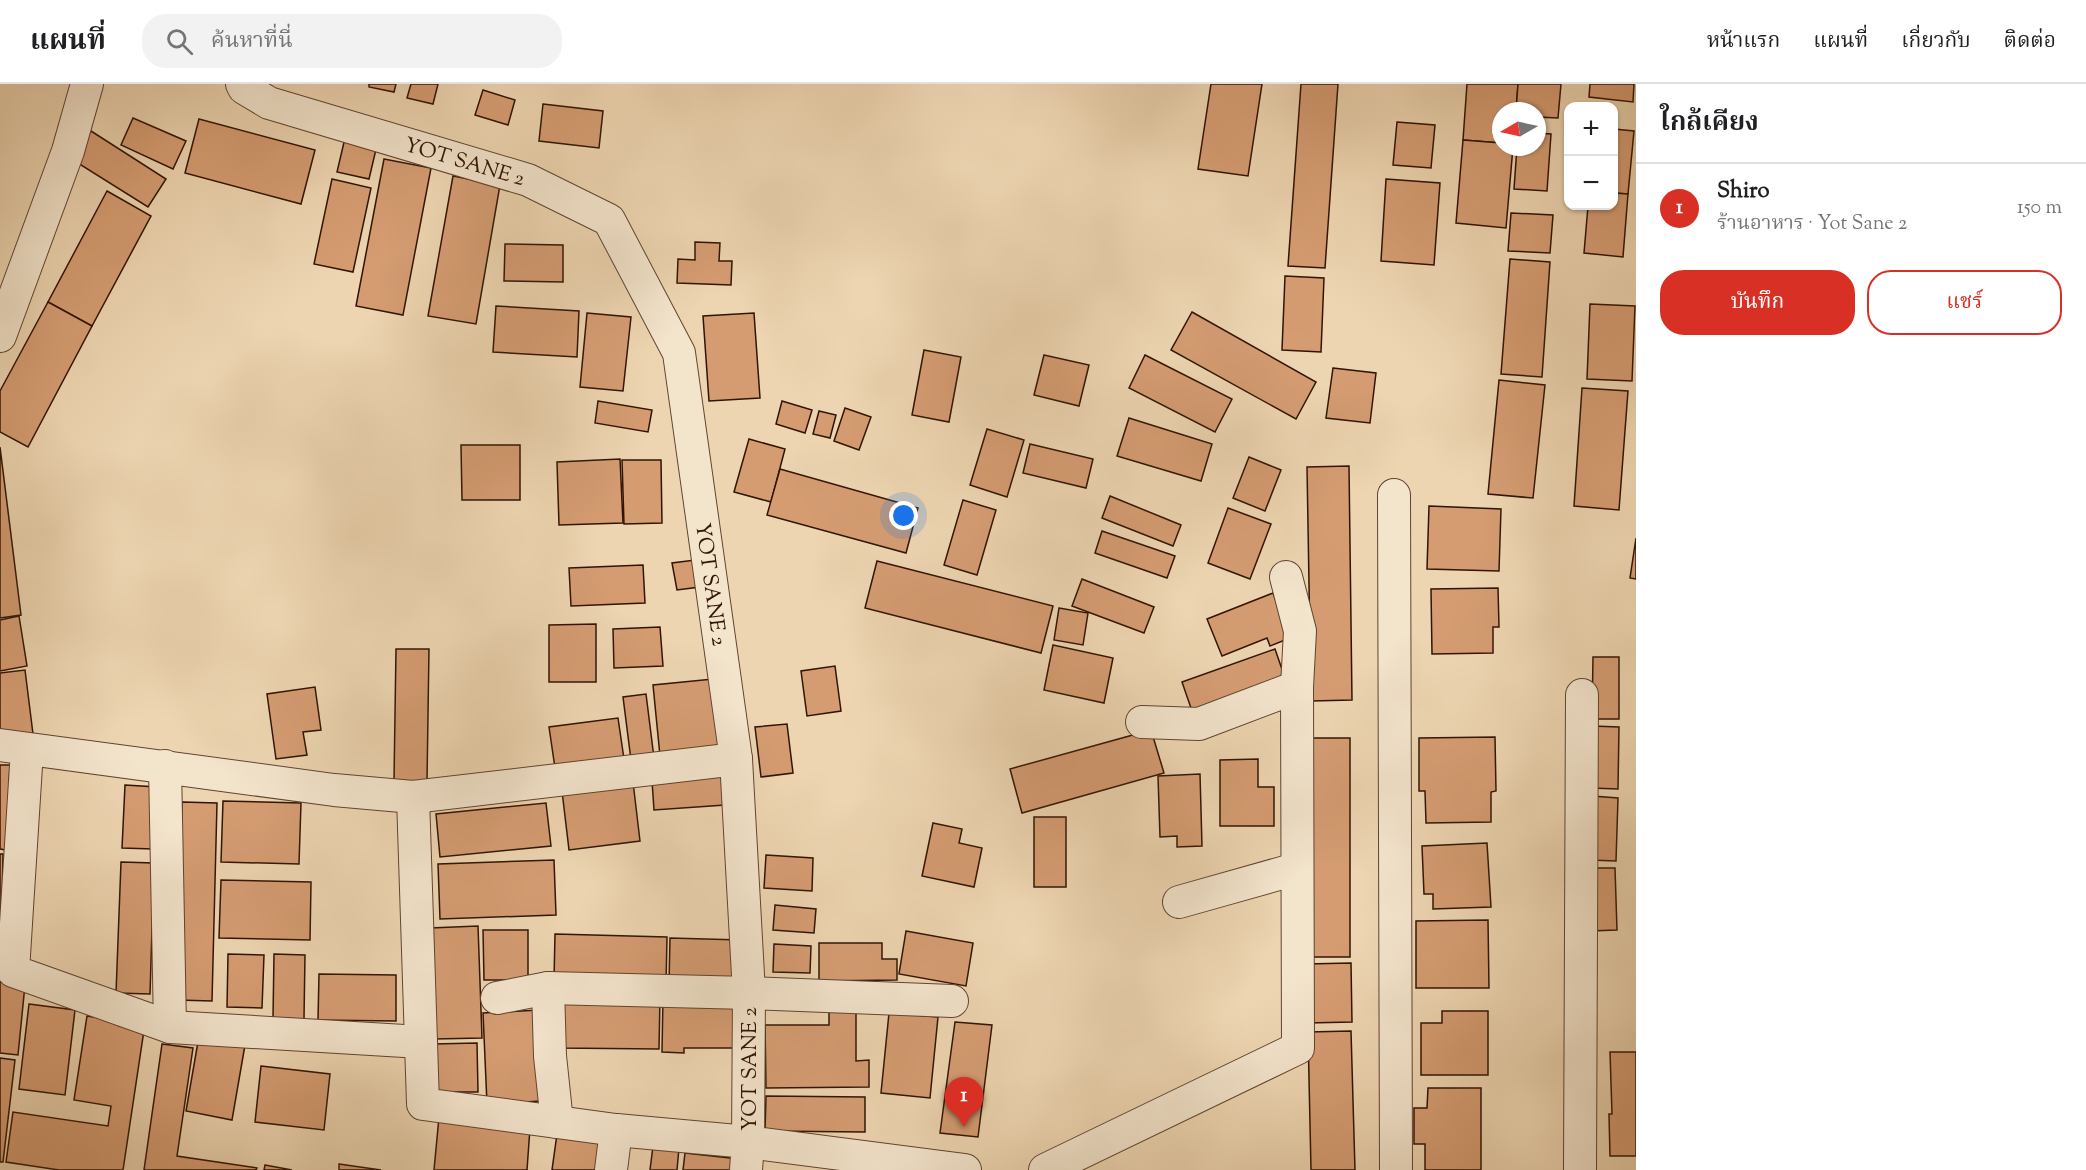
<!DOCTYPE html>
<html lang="th">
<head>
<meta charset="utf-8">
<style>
  :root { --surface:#fff; --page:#f2f2f2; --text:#202124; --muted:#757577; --line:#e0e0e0; --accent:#d93025 }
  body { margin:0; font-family:"Sorts Mill Goudy","Noto Serif Thai",serif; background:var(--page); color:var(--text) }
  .controls { position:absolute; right:18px; top:18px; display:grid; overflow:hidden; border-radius:12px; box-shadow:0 2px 4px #0004 }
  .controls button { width:54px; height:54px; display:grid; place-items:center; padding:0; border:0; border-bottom:2px solid var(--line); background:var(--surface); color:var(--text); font:30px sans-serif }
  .compass { position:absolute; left:1492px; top:18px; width:54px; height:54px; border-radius:50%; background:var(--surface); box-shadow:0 2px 4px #0004; rotate:261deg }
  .you { position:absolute; left:904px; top:432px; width:21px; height:21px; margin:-15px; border:4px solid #fff; border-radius:50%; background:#1a73e8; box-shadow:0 0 0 9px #1a73e833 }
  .badge { display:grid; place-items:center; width:39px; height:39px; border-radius:50%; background:var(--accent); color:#fff; font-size:20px; font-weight:700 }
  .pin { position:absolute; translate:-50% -50px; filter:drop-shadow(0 2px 3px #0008) }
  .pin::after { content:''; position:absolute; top:32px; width:21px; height:18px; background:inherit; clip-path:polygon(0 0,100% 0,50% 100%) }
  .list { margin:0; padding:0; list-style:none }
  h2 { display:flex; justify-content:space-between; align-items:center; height:78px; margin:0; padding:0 24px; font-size:26px }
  h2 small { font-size:20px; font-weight:400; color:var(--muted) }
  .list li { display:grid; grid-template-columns:39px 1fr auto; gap:18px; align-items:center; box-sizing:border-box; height:90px; padding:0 24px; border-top:2px solid var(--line) }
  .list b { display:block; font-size:22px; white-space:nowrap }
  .list p { margin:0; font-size:20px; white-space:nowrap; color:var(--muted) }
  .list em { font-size:20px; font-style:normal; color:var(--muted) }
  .actions { display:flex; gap:12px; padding:18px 24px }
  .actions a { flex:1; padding:14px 0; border:2px solid var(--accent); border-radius:24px; text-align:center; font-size:21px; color:var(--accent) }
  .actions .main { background:var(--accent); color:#fff }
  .icon { flex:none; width:33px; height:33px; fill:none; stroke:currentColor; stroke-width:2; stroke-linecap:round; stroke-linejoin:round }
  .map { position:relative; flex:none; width:1636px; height:1086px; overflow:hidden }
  header { display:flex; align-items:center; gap:36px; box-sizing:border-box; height:84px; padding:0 30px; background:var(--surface); border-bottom:2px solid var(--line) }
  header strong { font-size:28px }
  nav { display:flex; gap:33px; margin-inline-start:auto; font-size:21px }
  .search { width:420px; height:54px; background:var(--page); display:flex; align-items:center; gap:15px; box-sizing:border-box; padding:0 21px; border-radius:24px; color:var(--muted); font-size:22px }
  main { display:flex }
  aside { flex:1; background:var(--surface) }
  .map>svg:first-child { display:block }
  .building { fill:#d59c72; stroke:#311405; stroke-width:1.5 }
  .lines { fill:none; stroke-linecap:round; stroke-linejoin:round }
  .minor-casing { stroke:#604430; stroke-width:34 }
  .minor { stroke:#f3e4cc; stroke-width:32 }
  .labels { text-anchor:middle; stroke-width:4.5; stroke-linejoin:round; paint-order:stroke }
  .street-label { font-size:21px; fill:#311405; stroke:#f3e4cc }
</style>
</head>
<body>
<header>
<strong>แผนที่</strong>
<div class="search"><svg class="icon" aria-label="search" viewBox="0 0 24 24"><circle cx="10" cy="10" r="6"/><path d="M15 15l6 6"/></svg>ค้นหาที่นี่</div>
<nav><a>หน้าแรก</a><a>แผนที่</a><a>เกี่ยวกับ</a><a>ติดต่อ</a></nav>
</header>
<main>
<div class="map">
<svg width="1636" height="1086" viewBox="0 0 1636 1086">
  <rect width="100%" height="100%" fill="#edd5b1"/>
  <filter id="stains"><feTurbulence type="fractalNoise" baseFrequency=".00333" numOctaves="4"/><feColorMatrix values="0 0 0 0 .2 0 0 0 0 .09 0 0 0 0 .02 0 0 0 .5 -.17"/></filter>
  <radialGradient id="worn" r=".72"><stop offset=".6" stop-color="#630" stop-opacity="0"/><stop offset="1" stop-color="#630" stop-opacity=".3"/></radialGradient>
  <g class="building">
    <path d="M369,0H396L394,8L369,3Z"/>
    <path d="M411,0H438L433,20L407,14Z"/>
    <path d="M1211,0H1262L1248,92L1198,85Z"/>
    <path d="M1301,0H1338L1325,184L1288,182Z"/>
    <path d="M1467,0H1518L1516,27H1501V59L1463,56Z"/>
    <path d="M1518,0H1561L1558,34L1537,33V27H1516Z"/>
    <path d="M1590,0H1634L1633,18L1589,13Z"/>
    <path d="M483,6L515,16L508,41L475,31Z"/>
    <path d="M543,20L603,27L599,64L539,57Z"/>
    <path d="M133,34L186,57L173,85L121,61Z"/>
    <path d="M199,35L315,66L301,120L185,89Z"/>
    <path d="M1397,38L1435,41L1431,84L1393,81Z"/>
    <path d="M1614,45L1634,47L1628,110L1614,109Z"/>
    <path d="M91,47L166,95L148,123L73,76Z"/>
    <path d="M1537,49L1551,50L1547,107L1514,105L1517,63H1537Z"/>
    <path d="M345,54L377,61L369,95L337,88Z"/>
    <path d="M1463,56L1501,59V63H1513L1506,144L1456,139Z"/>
    <path d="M384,75L431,84L403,231L356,222Z"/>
    <path d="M453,92L500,101L476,240L428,232Z"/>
    <path d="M332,95L371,104L353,188L314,180Z"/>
    <path d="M1386,95L1440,99L1434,181L1381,177Z"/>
    <path d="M107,107L151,132L92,242L48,218Z"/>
    <path d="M1614,109L1628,110L1623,173L1584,169L1588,122H1614Z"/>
    <path d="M1511,129L1553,131L1550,169L1508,167Z"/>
    <path d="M695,158L720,159L719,177H732L731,201L677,199L678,175L695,176Z"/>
    <path d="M505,160L563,161V198L504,197Z"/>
    <path d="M1510,175L1550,178L1542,293L1501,290Z"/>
    <path d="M1285,192L1324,194L1321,268L1282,266Z"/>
    <path d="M48,218L92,242L28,363L0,348V307Z"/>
    <path d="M1590,220L1635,222L1632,297L1587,295Z"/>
    <path d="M496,222L579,227L577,273L493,268Z"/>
    <path d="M1192,228L1316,298L1296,335L1171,266Z"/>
    <path d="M587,229L631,233L623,307L580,303Z"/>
    <path d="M754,229L760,314L709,317L703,232Z"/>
    <path d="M924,266L961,273L949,338L912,331Z"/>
    <path d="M1044,271L1089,281L1079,322L1034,311Z"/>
    <path d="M1145,271L1232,315L1215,348L1129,304Z"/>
    <path d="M1333,284L1376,289L1370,339L1326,334Z"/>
    <path d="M1499,296L1545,301L1533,414L1488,410Z"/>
    <path d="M1582,304L1628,307L1619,426L1574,422Z"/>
    <path d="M598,317L652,326L648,348L595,339Z"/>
    <path d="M782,317L812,326L805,349L776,340Z"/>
    <path d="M845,324L871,333L859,366L834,357Z"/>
    <path d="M819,327L836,331L830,354L813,350Z"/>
    <path d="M1129,334L1212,360L1201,397L1117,372Z"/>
    <path d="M987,345L1024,356L1007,413L970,401Z"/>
    <path d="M749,355L785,365L771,418L734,408Z"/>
    <path d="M1030,360L1093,375L1086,404L1023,389Z"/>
    <path d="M461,361H520V416H462Z"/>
    <path d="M0,363L21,531L0,534Z"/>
    <path d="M1249,373L1281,386L1265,427L1233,414Z"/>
    <path d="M620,375L623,439L559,441L557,378Z"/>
    <path d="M622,376H661L662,439L624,440Z"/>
    <path d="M1349,382L1352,616L1311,617L1307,383Z"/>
    <path d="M780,385L918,424L906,469L767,431Z"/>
    <path d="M1110,412L1181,441L1173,462L1102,434Z"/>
    <path d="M963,416L996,426L977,491L944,481Z"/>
    <path d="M1429,422L1501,425L1499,487L1427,485Z"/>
    <path d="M1228,424L1271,440L1250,495L1208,479Z"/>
    <path d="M1102,447L1175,472L1167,494L1095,469Z"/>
    <path d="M1636,454V495L1630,494Z"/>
    <path d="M695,476L700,503L677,506L672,479Z"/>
    <path d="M877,477L1053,522L1041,569L865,524Z"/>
    <path d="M643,481L645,519L571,522L569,484Z"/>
    <path d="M1082,495L1154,523L1144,549L1072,522Z"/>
    <path d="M1498,504L1499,543H1493V569L1432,570L1431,505Z"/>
    <path d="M1273,509L1290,554L1270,562L1267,554L1222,572L1207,535Z"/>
    <path d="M1059,524L1088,529L1083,561L1054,556Z"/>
    <path d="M19,532L27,582L0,587V536Z"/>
    <path d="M596,540V598H549V541Z"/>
    <path d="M660,543L663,582L614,584L613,545Z"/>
    <path d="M1053,561L1113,574L1104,619L1044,606Z"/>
    <path d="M396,565H429L427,698L394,697Z"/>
    <path d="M1275,565L1285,594L1192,627L1182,598Z"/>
    <path d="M1593,573H1619V635H1592Z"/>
    <path d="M835,582L841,627L807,632L801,587Z"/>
    <path d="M25,586L33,650L0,654V589Z"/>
    <path d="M713,595L720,666L660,672L653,601Z"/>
    <path d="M315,603L321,646L303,648L307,671L276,675L267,610Z"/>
    <path d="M646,610L654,674L631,676L623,613Z"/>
    <path d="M618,634L624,675L555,684L549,643Z"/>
    <path d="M787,640L793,689L761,693L755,643Z"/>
    <path d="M1592,642L1619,643L1618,705L1591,704Z"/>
    <path d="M1151,646L1164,689L1022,729L1010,685Z"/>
    <path d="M1495,653L1496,707L1491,708V738L1426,739L1425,707H1419V654Z"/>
    <rect x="1307" y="654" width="43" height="219"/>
    <path d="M1258,675V703H1274V742H1220V676Z"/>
    <path d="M0,681H10L6,766L0,765Z"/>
    <path d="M1200,690L1202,762L1177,763V752L1160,753L1158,692Z"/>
    <path d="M723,691L725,721L654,726L652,697Z"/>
    <path d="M633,698L640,757L569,766L562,707Z"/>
    <path d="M125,701L157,703L153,765L122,764Z"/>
    <path d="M1592,712L1618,714L1616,777L1589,776Z"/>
    <path d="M223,717L301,719L299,780L221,778Z"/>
    <path d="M182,718L217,719L212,917L177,916Z"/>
    <path d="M546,719L551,762L440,773L436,730Z"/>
    <rect x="1034" y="733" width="32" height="70"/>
    <path d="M933,739L962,745L959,759L982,764L974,803L922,792Z"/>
    <path d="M1487,759L1491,823L1433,825V810H1424L1422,762Z"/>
    <path d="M0,770H3L1,885H0Z"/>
    <path d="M766,771L813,774L812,807L764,804Z"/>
    <path d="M554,776L556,831L440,835L438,780Z"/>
    <path d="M121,778L154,779L150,910L116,909Z"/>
    <path d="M1589,784H1615L1617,846L1590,847Z"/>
    <path d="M221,796L311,798L310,856L219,854Z"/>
    <path d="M775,821L816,825L814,849L773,846Z"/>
    <path d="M1488,836L1489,904H1416V837Z"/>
    <path d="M478,842L482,954L434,955L430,844Z"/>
    <path d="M483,846H528V896H484Z"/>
    <path d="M906,847L973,859L966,902L899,890Z"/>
    <path d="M555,850L667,853L666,899L554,896Z"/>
    <path d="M670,854L741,856L740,902L669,901Z"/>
    <path d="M819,859H882V875H897V896L819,897Z"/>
    <path d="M774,860L811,862L810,889L773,888Z"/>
    <path d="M228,870L264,871L262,924L227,923Z"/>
    <path d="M274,870L305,871L304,935L273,934Z"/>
    <path d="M1351,879L1352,938L1307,939L1306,880Z"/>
    <path d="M319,890L396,891V937L318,936Z"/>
    <path d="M0,898L25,901L18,971L0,969Z"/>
    <path d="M558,913L660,914L659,965L557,964Z"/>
    <path d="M663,914L735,915L734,964H684V969L662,968Z"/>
    <path d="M29,920L75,926L65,1011L19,1005Z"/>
    <path d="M829,922H856V977L869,976V1003L766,1004L765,941H829Z"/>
    <path d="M539,926L543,1017L487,1020L483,929Z"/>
    <path d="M1442,927H1488V991H1421V939H1442Z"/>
    <path d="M889,929L938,933L930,1014L881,1009Z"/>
    <path d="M87,932L119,937V942L144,946L123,1086H59L6,1078L13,1028L108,1042L111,1022L74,1016Z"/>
    <path d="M955,938L992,941L978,1053L940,1049Z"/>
    <path d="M1351,947L1355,1086H1311L1308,948Z"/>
    <path d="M199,952L245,961L232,1036L186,1027Z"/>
    <path d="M477,959L478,1008H434L433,960Z"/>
    <path d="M162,960L193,964L177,1072L257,1084L256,1086H144Z"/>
    <path d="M1610,968H1636V1072H1610L1609,1030H1612Z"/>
    <path d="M0,974L15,976L3,1078H0Z"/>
    <path d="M261,982L330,990L324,1046L255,1038Z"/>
    <path d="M1428,1004H1481V1086H1425V1060H1414V1024H1427Z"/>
    <path d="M766,1012L865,1013V1048L765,1047Z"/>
    <path d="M439,1033L530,1044L527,1086H434Z"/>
    <path d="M557,1050L602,1055L598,1086H552Z"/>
    <path d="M653,1062L679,1064L677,1086H650Z"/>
    <path d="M685,1069L739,1075L738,1086H683Z"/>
    <path d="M339,1080L381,1086H339Z"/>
    <path d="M265,1081L292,1086H264Z"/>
  </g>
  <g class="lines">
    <defs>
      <g id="minor">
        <path id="s1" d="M242,0L244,4L269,19L528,96L609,136L679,269L736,675L749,909L748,1058L965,1086"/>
        <path d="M0,252L68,67L87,0"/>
        <path d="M1394,411L1396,1086"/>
        <path d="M1142,638L1199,640L1297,603"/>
        <path d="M0,661L334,706L413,713L736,675"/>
        <path d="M27,666L13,887L170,943L421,958"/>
        <path d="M165,682L170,943"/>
        <path d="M413,713L423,1020L616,1046L748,1058L746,1086"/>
        <path d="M1179,818L1296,785"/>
        <path d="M548,904L550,972L557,1038"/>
        <path d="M497,914L548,904L749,909L952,917"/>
        <path d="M611,1086L616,1046"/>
        <path d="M1045,1086L1298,964L1297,603L1300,547L1286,493"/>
        <path d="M1580,1086L1582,611"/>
      </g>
    </defs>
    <use href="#minor" class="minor-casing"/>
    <use href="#minor" class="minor"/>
  </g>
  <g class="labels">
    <g class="street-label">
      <text dy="7" stroke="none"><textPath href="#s1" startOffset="238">YOT SANE 2</textPath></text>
      <text dy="7" stroke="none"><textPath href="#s1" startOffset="778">YOT SANE 2</textPath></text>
      <text transform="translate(749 985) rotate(-90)" y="7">YOT SANE 2</text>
    </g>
  </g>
  <rect width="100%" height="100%" filter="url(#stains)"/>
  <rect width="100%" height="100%" fill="url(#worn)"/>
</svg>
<div class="controls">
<button>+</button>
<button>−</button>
</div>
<svg class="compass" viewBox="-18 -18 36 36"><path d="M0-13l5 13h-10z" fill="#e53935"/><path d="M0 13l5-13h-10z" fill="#757577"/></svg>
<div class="you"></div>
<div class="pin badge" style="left:964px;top:1043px">1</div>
</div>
<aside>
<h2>ใกล้เคียง<small></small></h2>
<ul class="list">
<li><span class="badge">1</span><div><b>Shiro</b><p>ร้านอาหาร · Yot Sane 2</p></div><em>150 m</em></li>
</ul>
<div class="actions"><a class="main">บันทึก</a><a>แชร์</a></div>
</aside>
</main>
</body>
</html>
